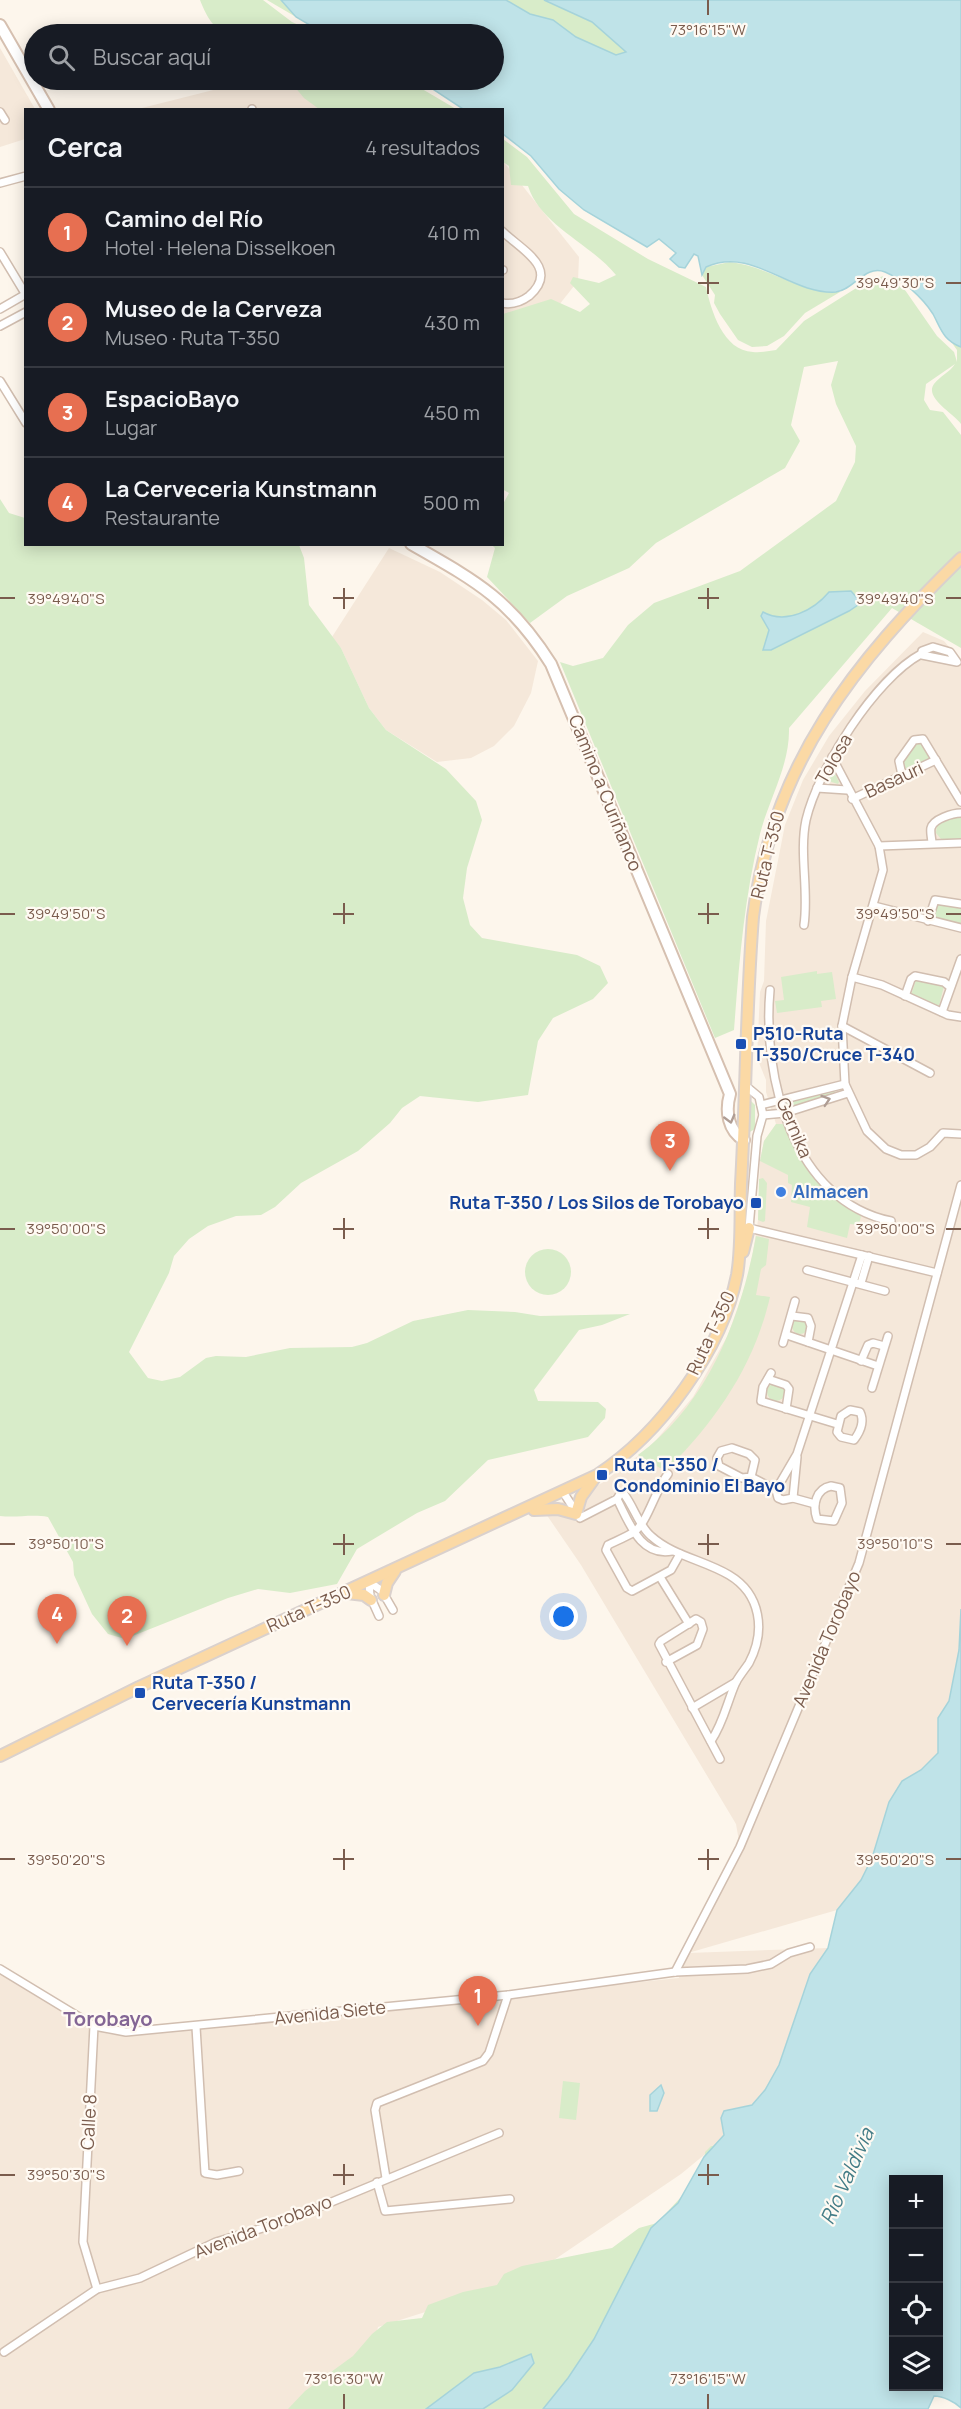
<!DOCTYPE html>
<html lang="es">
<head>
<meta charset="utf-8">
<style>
  :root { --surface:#171b24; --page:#20242c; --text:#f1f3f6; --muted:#9ea1a6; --line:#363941; --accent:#e76f51 }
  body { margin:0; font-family:Manrope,sans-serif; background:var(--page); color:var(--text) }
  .controls { position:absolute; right:18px; bottom:18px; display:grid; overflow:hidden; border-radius:0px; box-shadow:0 3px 15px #0003 }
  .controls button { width:54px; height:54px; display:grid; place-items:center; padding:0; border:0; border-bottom:2px solid var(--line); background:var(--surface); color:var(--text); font:30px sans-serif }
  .you { position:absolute; left:564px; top:1617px; width:21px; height:21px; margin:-15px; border:4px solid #fff; border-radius:50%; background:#1a73e8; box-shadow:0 0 0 9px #1a73e833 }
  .badge { display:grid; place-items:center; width:39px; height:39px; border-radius:50%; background:var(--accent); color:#fff; font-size:20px; font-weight:700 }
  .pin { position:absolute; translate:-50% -50px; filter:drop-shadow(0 2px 3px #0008) }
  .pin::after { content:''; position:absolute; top:32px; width:21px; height:18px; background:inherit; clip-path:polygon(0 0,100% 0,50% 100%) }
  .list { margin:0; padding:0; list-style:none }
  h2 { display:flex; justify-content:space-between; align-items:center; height:78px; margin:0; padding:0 24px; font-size:26px }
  h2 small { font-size:20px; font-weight:400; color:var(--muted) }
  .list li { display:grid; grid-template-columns:39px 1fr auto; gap:18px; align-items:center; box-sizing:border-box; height:90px; padding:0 24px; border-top:2px solid var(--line) }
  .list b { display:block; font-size:22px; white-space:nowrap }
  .list p { margin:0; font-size:20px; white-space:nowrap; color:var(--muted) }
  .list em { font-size:20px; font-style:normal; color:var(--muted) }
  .icon { flex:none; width:33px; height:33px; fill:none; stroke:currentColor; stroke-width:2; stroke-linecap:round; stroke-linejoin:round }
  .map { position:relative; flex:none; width:961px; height:2409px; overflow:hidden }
  .search { position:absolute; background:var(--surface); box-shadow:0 3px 15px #0003; left:24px; top:24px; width:480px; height:66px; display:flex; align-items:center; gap:15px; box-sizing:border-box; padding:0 21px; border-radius:33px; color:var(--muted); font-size:22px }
  .panel { position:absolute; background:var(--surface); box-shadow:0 3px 15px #0003; left:24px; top:108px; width:480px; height:438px; border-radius:0px }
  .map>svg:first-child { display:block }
  .residential { fill:#f5e8da }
  .green { fill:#d8ecc9 }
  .water { fill:#bfe3e8; stroke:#a5d3da; stroke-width:1.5; fill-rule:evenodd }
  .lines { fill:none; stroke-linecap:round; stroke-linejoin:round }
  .street-casing { stroke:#d1beb0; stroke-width:10 }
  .secondary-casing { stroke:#d6c0b0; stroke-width:14 }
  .primary-casing { stroke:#dad1cd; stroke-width:14 }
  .street { stroke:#fff; stroke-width:7 }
  .secondary { stroke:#fff; stroke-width:10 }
  .primary { stroke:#fbd9a5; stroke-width:10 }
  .oneway { stroke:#af9d94 }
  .ticks { fill:none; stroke:#7a5c4d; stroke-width:2 }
  .transit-dot { fill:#1a4fb4; stroke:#fffaf3; stroke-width:2 }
  .shop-dot { fill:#3f7fe0; stroke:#fffaf3; stroke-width:2 }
  .labels { text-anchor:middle; stroke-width:4.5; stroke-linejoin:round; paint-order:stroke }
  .street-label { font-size:18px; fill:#7a5c4d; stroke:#fffaf3 }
  .transit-label { font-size:18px; font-weight:bold; fill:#164399; stroke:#fffaf3; text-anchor:start }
  .shop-label { font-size:18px; font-weight:bold; fill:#366cbe; stroke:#fffaf3; text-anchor:start }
  .neighbourhood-label { font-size:20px; font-weight:bold; fill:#846695; stroke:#fffaf3 }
  .water-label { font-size:20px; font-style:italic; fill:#437c86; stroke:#fffaf3 }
  .ticks-label { font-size:15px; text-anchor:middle; fill:#7a5c4d; stroke:#fffaf3; stroke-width:4.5; stroke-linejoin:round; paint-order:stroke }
</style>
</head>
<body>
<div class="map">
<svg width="961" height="2409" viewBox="0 0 961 2409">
  <rect width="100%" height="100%" fill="#fdf6ec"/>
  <g class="residential">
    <path d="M0,48L35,109L26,110L25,139L0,147Z"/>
    <path d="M253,80H303L345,110H134Z"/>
    <path d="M502,160L579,257L578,281L555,310L503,320Z"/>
    <path d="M389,548L440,572L482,600L506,620L538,661L531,693L514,726L494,746L471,758L437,762L386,730L369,708L341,648L332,637Z"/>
    <path d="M923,632L944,641L961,661V1609L959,1650L949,1701L938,1718V1753L921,1770L902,1781L880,1830L872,1858L861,1880L837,1910L688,1953L828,1948L803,1993L779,2065L765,2090L752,2105L730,2109L721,2118L724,2135L715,2146L681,2174L523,2281L378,2327L365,2386L333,2409H0V1973L88,2026L109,2034L125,2035L679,1978L678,1968L740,1847L736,1824L581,1565L544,1511L602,1483L651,1446L693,1397L728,1335L747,1281L753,1252L758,1220L760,1161L764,1141L776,1124L766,1092V1080L757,1058L760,992L764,981L766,921L785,825L803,780L829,736L865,691Z"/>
  </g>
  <g class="green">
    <path d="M200,0H263L292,22L318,34H228C213,30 205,13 200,0Z"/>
    <path d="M267,0H281L296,17Z"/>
    <path d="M506,0C518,0 532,0 544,0C574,5 606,30 626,52L616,55L576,37L553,20L530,14Z"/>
    <path d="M289,80H407L456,109H319L304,98Z"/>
    <path d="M503,139L527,157L574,214L648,259L706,287C711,310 723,351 753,352C760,353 769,351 776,350L804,321L869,280L884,276L905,290L937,336L954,352L957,362V350L952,343L961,347V424C953,413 924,398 934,384C940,376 950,372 955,364L926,384L924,400L930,410L943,412L961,435V648L892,608L789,728C790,765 769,799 760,834C744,898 739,965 734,1030L715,1038L560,662L573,666L603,658L628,625L654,603L740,571L836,501L855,462L856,446L836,404L831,385L838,361L804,367L791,425L800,441L785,468L656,543L629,568L567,596L530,623L487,577L495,548L492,545L502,544L503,504L509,493L502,489L503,314L551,299L580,312L590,304L570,283L573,277L599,283L616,275C590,243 541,226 528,186L511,185L509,166L503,162Z"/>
    <path d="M730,262C771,267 798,293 840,292L805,313L784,336L767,346L752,347L738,340L720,314L714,303L715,295L702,275L706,267Z"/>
    <path d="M0,499L9,513L25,518L26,544L299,545L304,558L309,605L341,648L369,708L386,730L446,769L476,801L482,820L467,868L463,898L470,925L482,938L577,955L600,966L608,983L593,999L553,1018L538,1041L528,1095L478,1102L420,1096L402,1108L390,1123L358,1151L301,1183L275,1207L261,1215L236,1216L208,1226L189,1239L174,1256L169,1273L129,1352L148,1378L162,1381L180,1377L206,1358L216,1356L246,1357L290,1348L352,1347L367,1343L413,1321L468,1310L515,1312L540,1316L630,1314L602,1325L579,1330L534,1390L538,1401L598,1402L606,1409L605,1418L588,1437L488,1460L445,1501L417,1513L357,1549L337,1584L290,1593L258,1589L228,1598L125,1639L108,1634L92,1614L74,1575L73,1562L48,1517C32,1514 16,1518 0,1516Z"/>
    <path d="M915,742H923L930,756L928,759L903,770L901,762Z"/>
    <path d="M831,766L839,782L838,784L822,779Z"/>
    <path d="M955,816L961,817V840L941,839L936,833L937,825Z"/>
    <path d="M940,903L961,907V926L935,920L937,904Z"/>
    <path d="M817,971V974L832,972L836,999L821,1001L822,1007L777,1013L775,1001L784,1000L781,977Z"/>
    <path d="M916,980L944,986L939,1006L911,995Z"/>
    <path d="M834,1090L836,1093L787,1109L785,1102Z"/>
    <path d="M750,1100L755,1105V1129L748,1133Z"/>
    <path d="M776,1124H785C806,1166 819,1192 861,1216L859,1225L850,1224L847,1238L807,1227L810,1207L791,1202L792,1185L788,1183V1175L760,1161L764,1141Z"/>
    <path d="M763,1178L767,1183L765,1221L763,1222L758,1220L759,1179Z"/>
    <path d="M756,1236L769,1239L766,1265L761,1269L756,1295L770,1297C754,1366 717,1419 668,1469L660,1468L638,1455C708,1404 741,1318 756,1236Z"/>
    <circle cx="548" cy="1272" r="23"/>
    <circle cx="800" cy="1326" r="8"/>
    <circle cx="776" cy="1392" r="9"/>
    <path d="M563,2081L580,2083L576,2120L559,2118Z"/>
    <path d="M711,2146H718L551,2409H483L512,2390L534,2363L531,2354L500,2367L474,2373L426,2409H288L305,2391L353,2356L372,2334L387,2322L422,2318L428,2305L463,2292L497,2285L504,2274L522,2266L612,2248L639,2228L657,2223L694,2183L704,2168L705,2152Z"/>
  </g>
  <g class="water">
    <path d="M281,0H506L530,14L553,20L576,37L616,55L626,52L592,22L544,0H961V347C943,340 941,329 933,314C923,298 902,279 885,272C865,264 854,290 836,292C790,295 753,246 706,267L702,275L698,256L694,254L685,268L679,267L670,259L676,253L659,239L647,247L584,210L559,189L531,156L503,134L502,110L463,109L419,80H494V34H325L296,17Z"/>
    <path d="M851,591L857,598L858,605L849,611L771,650H763L769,630L761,616L763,612C786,625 814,610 829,592Z"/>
    <path d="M961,1609V2408C955,2402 943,2396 934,2396L928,2409H543L568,2378L594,2339L651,2228L678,2203L704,2157L724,2135L721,2118L724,2111L752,2105L765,2090L779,2065L810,1974L828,1948L837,1910L861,1880L872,1858L889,1802L902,1781L921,1770L938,1753V1718L949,1701L959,1650ZM894,2180H938V2386H894Z"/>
    <path d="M661,2085L664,2093L657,2111H650V2095Z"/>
    <path d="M531,2354L534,2363L512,2390L483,2409H426L474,2373L500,2367Z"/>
  </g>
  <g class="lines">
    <defs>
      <g id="street">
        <path d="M252,109V110"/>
        <path d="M0,112L5,120"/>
        <path d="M0,183L26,176"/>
        <path d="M502,231C520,249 561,268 529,296C521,302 512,305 502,303"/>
        <path d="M0,252L26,295"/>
        <path d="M502,270H503"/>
        <path d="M0,309L26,294"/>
        <path d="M0,326L26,312"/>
        <path d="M0,381L26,423"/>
        <path d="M933,647L950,652L957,662L922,655V651Z"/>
        <path d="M832,757L879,846L883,870L852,977L842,1026L845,1084L867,1131L886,1149L901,1155H916L930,1147L943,1133L961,1134"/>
        <path d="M902,775L899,761L914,740L923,739L961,802"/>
        <path d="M817,788L847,790"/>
        <path d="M852,799L936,760"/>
        <path d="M932,843C932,839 930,833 931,828C933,819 953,813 961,813"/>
        <path d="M879,846L961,843"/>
        <path d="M874,906L961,928"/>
        <path d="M928,921L935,900L961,904"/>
        <path d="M804,925C809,891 799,853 806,820C818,769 875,679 921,654"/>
        <path d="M852,977L882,985L948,1015L961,1017"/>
        <path d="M770,990C762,1077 793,1201 891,1221"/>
        <path d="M905,996L911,979L915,976L944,982L949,986"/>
        <path d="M942,1012L961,959"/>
        <path d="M842,1026L930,1073"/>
        <path d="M747,1087L759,1097L763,1115L757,1136L749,1228L937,1273"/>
        <path d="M761,1105L845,1084"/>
        <path d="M763,1115L785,1113L848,1093"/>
        <path d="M807,1270L885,1291"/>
        <path d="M861,1283L869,1256"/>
        <path d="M792,1316L808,1318L811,1326L808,1342"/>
        <path d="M787,1335L878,1366"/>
        <path d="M783,1343L795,1301"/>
        <path d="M861,1361L868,1345L873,1343L884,1346"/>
        <path d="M771,1373L763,1387L761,1401L837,1424"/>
        <path d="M768,1379L786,1385L789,1389L786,1409"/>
        <path d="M872,1388L888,1336"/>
        <path d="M850,1410L860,1412C865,1422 860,1432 854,1440L841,1437L837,1432L841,1416Z"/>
        <path d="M732,1448L749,1454L755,1460L751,1477L742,1478L719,1466L717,1458L721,1451Z"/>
        <path d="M668,1474C655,1490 648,1522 634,1532C626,1537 616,1541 608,1545L606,1550L627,1588L632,1591L671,1570L680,1554"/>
        <path d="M751,1477L776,1490"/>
        <path d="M831,1486L840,1488L842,1503L834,1521L817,1519C812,1505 816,1489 831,1486Z"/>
        <path d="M563,1492L580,1518L617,1499L620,1494H624C634,1507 639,1526 651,1536C673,1556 704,1560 729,1575C761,1594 766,1631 749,1663C745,1669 740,1675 736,1682C727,1702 724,1722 711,1741"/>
        <path d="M793,1498L797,1457"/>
        <path d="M617,1499C629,1522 640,1557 672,1551"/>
        <path d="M815,1504L793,1498L783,1500L778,1498L776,1490L797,1454L862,1255"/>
        <path d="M660,1577L689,1624"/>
        <path d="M369,1582L382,1591L393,1610"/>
        <path d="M369,1582L370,1596L379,1616"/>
        <path d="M666,1662L697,1645L703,1629L701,1622L696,1619L661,1641L659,1644L720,1759"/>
        <path d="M692,1708L736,1682"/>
        <path d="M0,1969L94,2026L126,2032L508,1995L675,1972L747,1969L771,1964L789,1953L810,1947"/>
        <path d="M675,1972L740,1847L859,1563L961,1185"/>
        <path d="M94,2026L83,2242L97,2289"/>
        <path d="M196,2027L205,2173L217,2175L239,2171"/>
        <path d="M386,2178L375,2110L377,2103L483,2061L489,2053L508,1995"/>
        <path d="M377,2182L385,2211L510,2199"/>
        <path d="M4,2352L97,2289L140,2278L216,2242L283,2222L499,2133"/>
      </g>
      <g id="secondary">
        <path d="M0,25L49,110"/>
        <path d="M411,544C476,581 510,599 551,664L730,1094C725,1111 728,1131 744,1140"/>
      </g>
      <g id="primary">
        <path d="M743,1252L749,1228"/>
        <path d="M534,1510L558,1509L576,1514L581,1497L594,1479"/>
        <path d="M347,1593L364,1595L371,1600"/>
        <path d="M384,1595L387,1583L395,1571"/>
        <path d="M0,1756L139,1687L597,1475C660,1434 722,1350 737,1275C742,1246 740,1214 741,1184C746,1095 746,1006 753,917C772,765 855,661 961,558"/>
      </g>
    </defs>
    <use href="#street" class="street-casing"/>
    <use href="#secondary" class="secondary-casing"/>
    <use href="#primary" class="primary-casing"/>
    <use href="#street" class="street"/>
    <use href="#secondary" class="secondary"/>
    <use href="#primary" class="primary"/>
  </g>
  <defs><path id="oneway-chevron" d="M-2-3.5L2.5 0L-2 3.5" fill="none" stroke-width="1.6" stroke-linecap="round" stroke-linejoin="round" transform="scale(1.5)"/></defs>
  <g class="oneway">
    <use href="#oneway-chevron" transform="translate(826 1100) rotate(-18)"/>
    <use href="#oneway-chevron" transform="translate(730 1119) rotate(75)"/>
  </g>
  <path class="ticks" d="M708,0V15M708,273V294M698,283H719M946,283H961M344,588V609M708,588V609M0,598H15M333,598H354M698,598H719M946,598H961M344,903V924M708,903V924M0,914H15M333,914H354M698,914H719M946,914H961M344,1218V1239M708,1218V1239M0,1229H15M333,1229H354M698,1229H719M946,1229H961M344,1534V1555M708,1534V1555M0,1544H15M333,1544H354M698,1544H719M946,1544H961M344,1849V1870M708,1849V1870M0,1859H15M333,1859H354M698,1859H719M946,1859H961M344,2164V2185M708,2164V2185M0,2175H15M333,2175H354M698,2175H719M344,2394V2409M708,2394V2409"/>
  <g class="transit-dot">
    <rect x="735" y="1038" width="12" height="12" rx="3"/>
    <rect x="750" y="1197" width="12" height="12" rx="3"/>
    <rect x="596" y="1469" width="12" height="12" rx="3"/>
    <rect x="134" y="1687" width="12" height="12" rx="3"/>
  </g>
  <circle class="shop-dot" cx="781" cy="1192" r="6"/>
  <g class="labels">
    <g class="street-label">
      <text transform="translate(834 759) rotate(-60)" y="6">Tolosa</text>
      <text transform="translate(894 780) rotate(-25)" y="6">Basauri</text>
      <text transform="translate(605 793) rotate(68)" y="6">Camino a Curiñanco</text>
      <text transform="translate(768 855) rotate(-76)" y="6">Ruta T-350</text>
      <text transform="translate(794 1128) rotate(67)" y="6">Gernika</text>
      <text transform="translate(711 1333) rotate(-65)" y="6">Ruta T-350</text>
      <text transform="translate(309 1609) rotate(-24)" y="6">Ruta T-350</text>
      <text transform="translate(827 1639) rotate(-67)" y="6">Avenida Torobayo</text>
      <text transform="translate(330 2013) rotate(-6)" y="6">Avenida Siete</text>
      <text transform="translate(89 2122) rotate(-87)" y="6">Calle 8</text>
      <text transform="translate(263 2227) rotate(-21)" y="6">Avenida Torobayo</text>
    </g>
    <g class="transit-label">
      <text x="753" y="1040">P510-Ruta<tspan x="753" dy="21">T-350/Cruce T-340</tspan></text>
      <text x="744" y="1209" text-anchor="end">Ruta T-350 / Los Silos de Torobayo</text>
      <text x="614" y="1471">Ruta T-350 /<tspan x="614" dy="21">Condominio El Bayo</tspan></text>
      <text x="152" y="1689">Ruta T-350 /<tspan x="152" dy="21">Cervecería Kunstmann</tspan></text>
    </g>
    <g class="shop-label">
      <text x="793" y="1198">Almacen</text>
    </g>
    <g class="neighbourhood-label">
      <text x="108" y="2026">Torobayo</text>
    </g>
    <g class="water-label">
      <text transform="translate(847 2176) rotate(-66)" y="7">Río Valdivia</text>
    </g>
  </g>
  <g class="ticks-label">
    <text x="708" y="35">73°16'15"W</text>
    <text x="895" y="288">39°49'30"S</text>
    <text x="66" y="604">39°49'40"S</text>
    <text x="895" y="604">39°49'40"S</text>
    <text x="66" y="919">39°49'50"S</text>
    <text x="895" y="919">39°49'50"S</text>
    <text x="66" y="1234">39°50'00"S</text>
    <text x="895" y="1234">39°50'00"S</text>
    <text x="66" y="1549">39°50'10"S</text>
    <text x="895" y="1549">39°50'10"S</text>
    <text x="66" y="1865">39°50'20"S</text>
    <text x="895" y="1865">39°50'20"S</text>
    <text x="66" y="2180">39°50'30"S</text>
    <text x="344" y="2384">73°16'30"W</text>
    <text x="708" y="2384">73°16'15"W</text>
  </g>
</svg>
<div class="controls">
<button>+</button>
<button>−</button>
<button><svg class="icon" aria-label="locate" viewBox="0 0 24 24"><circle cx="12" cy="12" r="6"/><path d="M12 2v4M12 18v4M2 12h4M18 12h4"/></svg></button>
<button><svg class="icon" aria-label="layers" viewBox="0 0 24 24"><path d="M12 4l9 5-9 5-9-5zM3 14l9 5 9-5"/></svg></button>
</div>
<div class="you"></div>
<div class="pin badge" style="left:478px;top:2026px">1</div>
<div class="pin badge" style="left:127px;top:1646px">2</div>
<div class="pin badge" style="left:670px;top:1171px">3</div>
<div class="pin badge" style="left:57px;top:1644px">4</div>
<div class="search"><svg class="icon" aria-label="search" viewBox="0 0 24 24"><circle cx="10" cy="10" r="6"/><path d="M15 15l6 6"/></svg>Buscar aquí</div>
<section class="panel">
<h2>Cerca<small>4 resultados</small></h2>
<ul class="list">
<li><span class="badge">1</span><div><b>Camino del Río</b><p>Hotel · Helena Disselkoen</p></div><em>410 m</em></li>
<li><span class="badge">2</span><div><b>Museo de la Cerveza</b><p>Museo · Ruta T-350</p></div><em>430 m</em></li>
<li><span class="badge">3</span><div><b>EspacioBayo</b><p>Lugar</p></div><em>450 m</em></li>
<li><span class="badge">4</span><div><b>La Cerveceria Kunstmann</b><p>Restaurante</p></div><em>500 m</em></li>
</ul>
</section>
</div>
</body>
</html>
